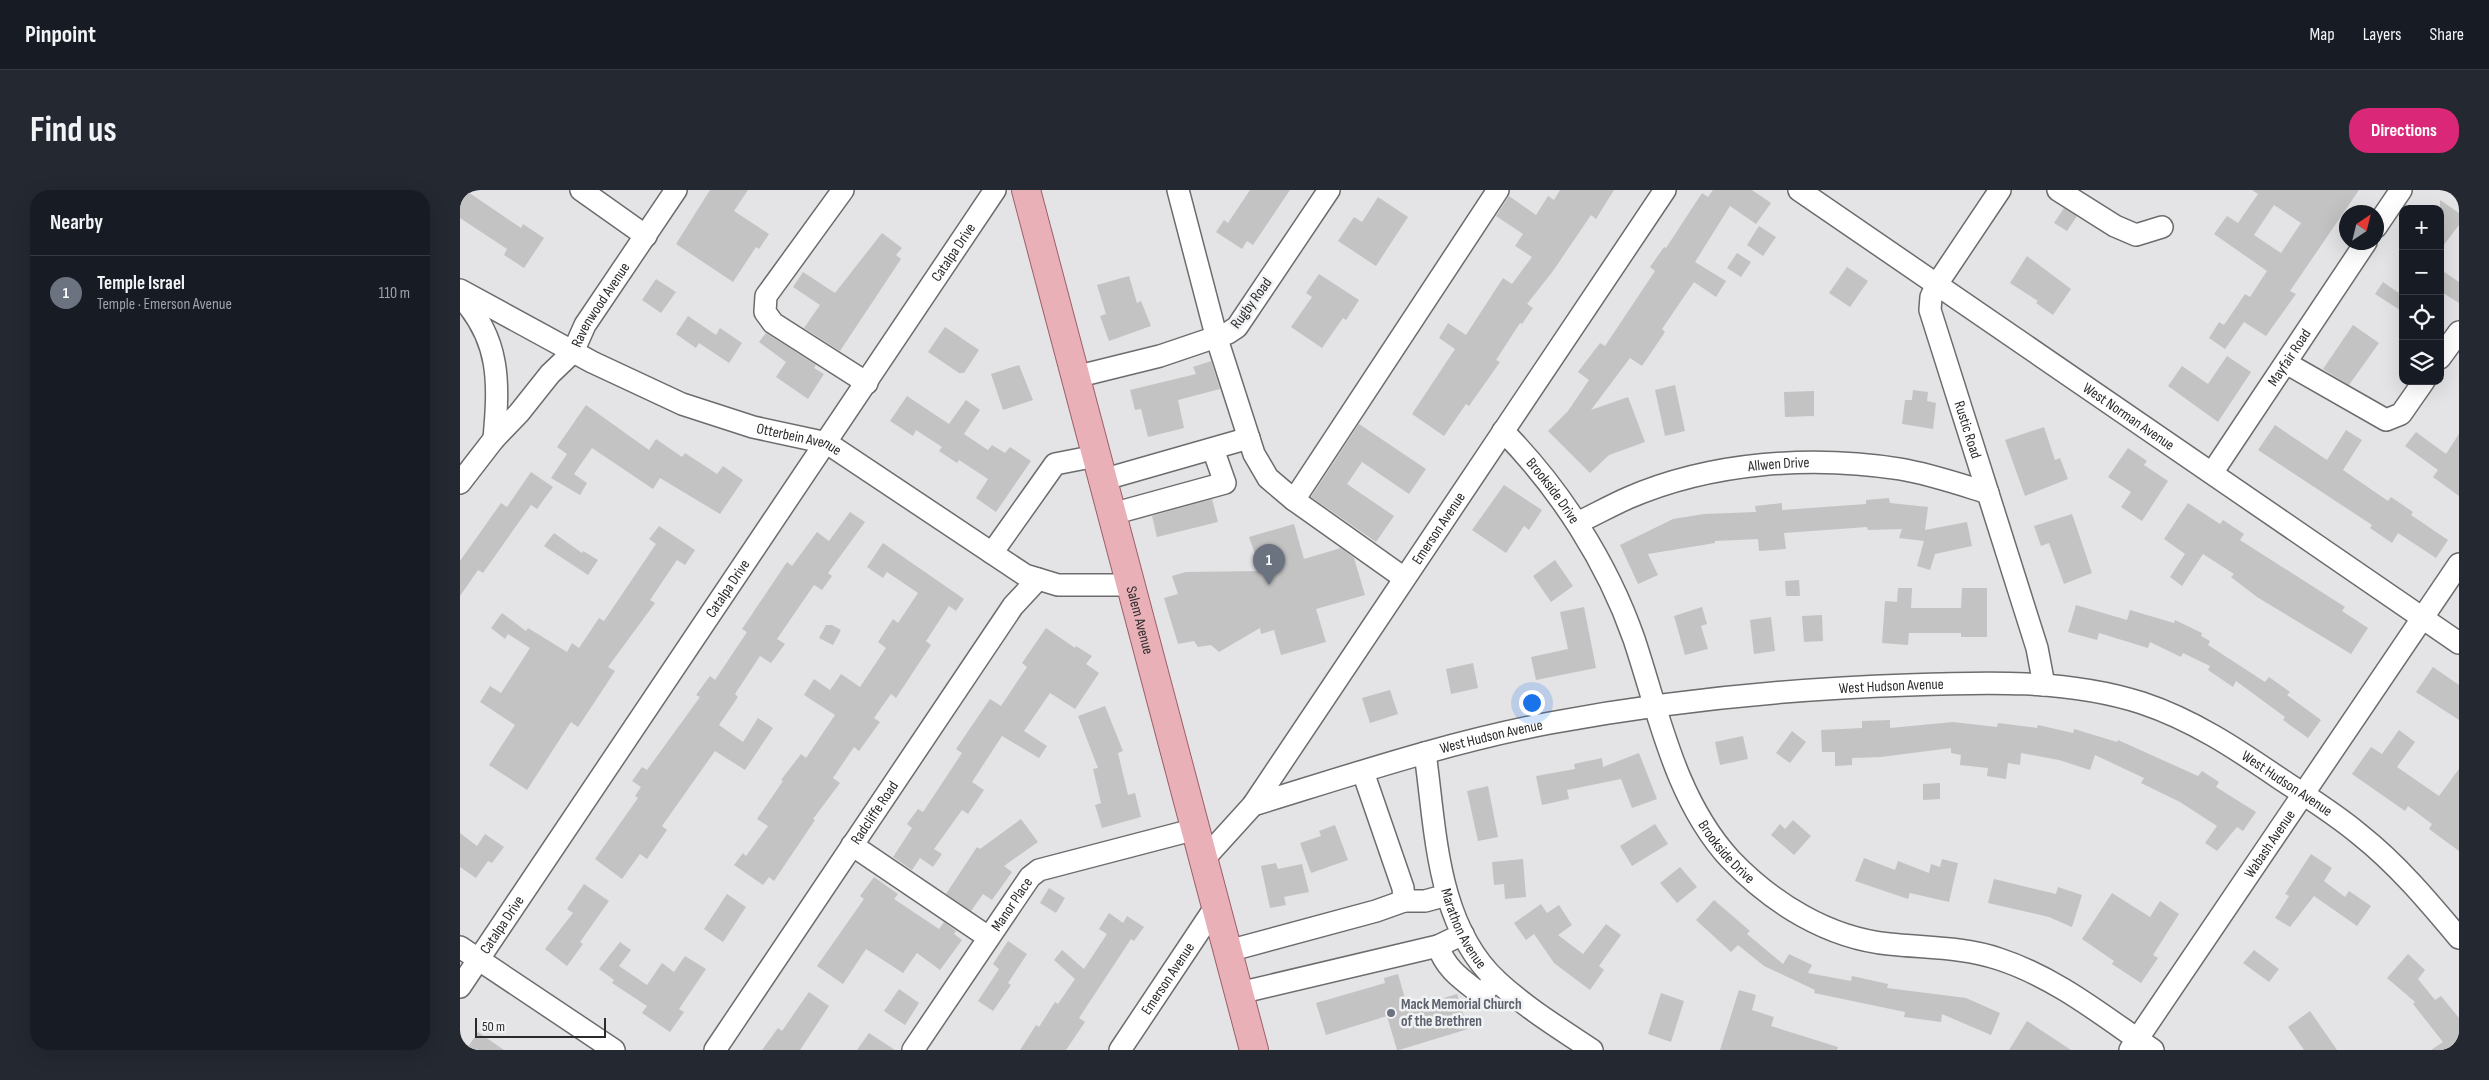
<!DOCTYPE html>
<html lang="en">
<head>
<meta charset="utf-8">
<style>
  :root { --surface:#171b24; --page:#242831; --text:#f1f3f6; --muted:#9ea1a6; --line:#363941; --accent:#db2777 }
  body { margin:0; font-family:"Sofia Sans Condensed",sans-serif; background:var(--page); color:var(--text) }
  .controls { position:absolute; right:15px; top:15px; display:grid; overflow:hidden; border-radius:10px; box-shadow:0 5px 20px #0002 }
  .controls button { width:45px; height:45px; display:grid; place-items:center; padding:0; border:0; border-bottom:1px solid var(--line); background:var(--surface); color:var(--text); font:25px sans-serif }
  .compass { position:absolute; left:1879px; top:15px; width:45px; height:45px; border-radius:50%; background:var(--surface); box-shadow:0 5px 20px #0002; rotate:35deg }
  .scale { position:absolute; left:15px; bottom:12px; width:131px; box-sizing:border-box; padding-left:5px; border:2px solid #2b2b2c; border-top:0; font-size:14px; line-height:18px; white-space:nowrap; color:#2b2b2c; -webkit-text-stroke:4px #f1f2f3; paint-order:stroke }
  .you { position:absolute; left:1071px; top:512px; width:18px; height:18px; margin:-12px; border:4px solid #fff; border-radius:50%; background:#1a73e8; box-shadow:0 0 0 8px #1a73e833 }
  .badge { display:grid; place-items:center; width:32px; height:32px; border-radius:50%; background:var(--accent); color:#fff; font-size:16px; font-weight:700 }
  .pin { position:absolute; translate:-50% -41px; filter:drop-shadow(0 1px 2px #0008) }
  .pin::after { content:''; position:absolute; top:26px; width:18px; height:15px; background:inherit; clip-path:polygon(0 0,100% 0,50% 100%) }
  .list { margin:0; padding:0; list-style:none }
  h2 { display:flex; justify-content:space-between; align-items:center; height:65px; margin:0; padding:0 20px; font-size:21px }
  h2 small { font-size:16px; font-weight:400; color:var(--muted) }
  .list li { display:grid; grid-template-columns:32px 1fr auto; gap:15px; align-items:center; box-sizing:border-box; height:75px; padding:0 20px; border-top:1px solid var(--line) }
  .list b { display:block; font-size:19px; white-space:nowrap }
  .list p { margin:0; font-size:16px; white-space:nowrap; color:var(--muted) }
  .list em { font-size:16px; font-style:normal; color:var(--muted) }
  .icon { flex:none; width:28px; height:28px; fill:none; stroke:currentColor; stroke-width:2; stroke-linecap:round; stroke-linejoin:round }
  .map { position:relative; flex:none; width:1999px; height:860px; overflow:hidden; border-radius:20px }
  header { display:flex; align-items:center; gap:30px; box-sizing:border-box; height:70px; padding:0 25px; background:var(--surface); border-bottom:1px solid var(--line) }
  header strong { font-size:24px }
  nav { display:flex; gap:28px; margin-inline-start:auto; font-size:18px }
  .intro { display:flex; align-items:center; justify-content:space-between; box-sizing:border-box; height:120px; padding:0 30px }
  h1 { margin:0; font-size:35px }
  .button { padding:12px 22px; border-radius:20px; background:var(--accent); color:#fff; font-size:18px; font-weight:700 }
  main { display:flex; gap:30px; padding:0 30px }
  aside { flex:1; background:var(--surface); border-radius:20px; box-shadow:0 5px 20px #0002 }
  .map>svg:first-child { display:block }
  .building { fill:#c3c3c4; fill-rule:evenodd }
  .lines { fill:none; stroke-linecap:round; stroke-linejoin:round }
  .minor-casing { stroke:#6c6c6e; stroke-width:24 }
  .major-casing { stroke:#9d5f68; stroke-width:30 }
  .minor { stroke:#fff; stroke-width:21 }
  .major { stroke:#e9b0b8; stroke-width:28 }
  .worship-dot { fill:#6b7280; stroke:#f1f2f3; stroke-width:2 }
  .labels { text-anchor:middle; stroke-width:5; stroke-linejoin:round; paint-order:stroke }
  .street-label { font-size:15px; fill:#2b2b2c; stroke:#f1f2f3 }
  .worship-label { font-size:15px; font-weight:bold; fill:#5b616d; stroke:#f1f2f3; text-anchor:start }
</style>
</head>
<body>
<header>
<strong>Pinpoint</strong>
<nav><a>Map</a><a>Layers</a><a>Share</a></nav>
</header>
<div class="intro"><h1>Find us</h1><a class="button">Directions</a></div>
<main>
<aside>
<h2>Nearby<small></small></h2>
<ul class="list">
<li><span class="badge" style="background:#6b7280">1</span><div><b>Temple Israel</b><p>Temple · Emerson Avenue</p></div><em>110 m</em></li>
</ul>
</aside>
<div class="map">
<svg width="1999" height="860" viewBox="0 0 1999 860">
  <rect width="100%" height="100%" fill="#e4e4e6"/>
  <g class="building">
    <path d="M0,0H5L61,38L63,34L84,48L64,78L44,65L47,59L0,28Z"/>
    <path d="M250,0H288L274,21L309,44L299,59L296,57L273,92L216,54Z"/>
    <path d="M790,0H830L793,55L787,51L782,59L756,42L764,30L768,33Z"/>
    <path d="M1100,0H1154L1136,29L1131,25L1093,81L1067,114L1073,118L1062,134L1060,133L1036,170L1040,172L1009,216L1006,214L984,246L952,224L995,159L979,148L988,133L1006,145L1043,88L1052,94L1072,67L1055,56L1063,44L1036,26L1049,6L1076,25L1088,6L1094,10Z"/>
    <path d="M1253,0H1292L1311,13L1296,34L1270,16L1235,72L1266,91L1256,107L1234,92L1202,139L1205,142L1182,176L1170,168L1131,220L1168,207L1185,252L1149,265L1130,283L1088,241L1108,221L1129,190L1118,182L1140,153L1145,156L1195,81L1190,77L1204,57L1206,58L1242,3L1248,7Z"/>
    <path d="M1792,0H1899L1830,101L1836,104L1806,146L1784,132L1765,159L1749,148L1759,132L1764,135L1785,104L1790,107L1807,81L1754,44L1767,26L1778,33L1798,4ZM1814,15L1841,33L1821,63L1794,45Z"/>
    <path d="M918,7L948,27L916,76L878,51L894,27L902,32Z"/>
    <path d="M1980,10L1999,23V35L1980,60Z"/>
    <path d="M1604,18L1617,26L1607,41L1594,33Z"/>
    <path d="M1299,36L1316,47L1303,66L1287,55Z"/>
    <path d="M422,43L442,58L436,65L441,69L380,161L344,138L360,115L333,97L343,82L375,103Z"/>
    <path d="M1277,63L1291,72L1281,87L1267,78Z"/>
    <path d="M1567,66L1611,99L1593,125L1576,113L1578,111L1550,93Z"/>
    <path d="M1387,77L1408,91L1390,117L1369,103Z"/>
    <path d="M1980,79L1999,92V113L1980,101Z"/>
    <path d="M859,84L899,110L886,130L883,128L862,158L831,137L852,107L846,103Z"/>
    <path d="M669,86L677,113L681,111L691,136L649,151L640,126L646,124L637,95Z"/>
    <path d="M196,89L216,102L201,123L182,110Z"/>
    <path d="M1923,92L1943,106V122L1915,104Z"/>
    <path d="M228,126L256,145L260,138L282,153L269,173L239,153L236,158L216,144Z"/>
    <path d="M1893,135L1919,153L1889,195L1863,179Z"/>
    <path d="M485,137L519,160L504,183H499L468,162Z"/>
    <path d="M306,143L356,175L354,178L364,184L348,209L316,187L326,172L299,152Z"/>
    <path d="M1767,166L1791,182L1758,232L1708,196L1722,176L1748,194Z"/>
    <path d="M751,171L760,199L718,210L724,238L688,247L681,219L675,220L670,200L736,184L733,177Z"/>
    <path d="M559,175L573,210L543,220L531,184Z"/>
    <path d="M1215,195L1225,241L1205,246L1195,200Z"/>
    <path d="M1453,200L1468,202L1467,211L1476,213L1473,239L1442,234L1445,210H1452Z"/>
    <path d="M1354,201V226L1325,227L1324,202Z"/>
    <path d="M447,206L489,234L506,210L520,220L504,244L528,260L532,255L545,263L550,257L571,271L536,322L516,308L528,289L499,270L497,273L479,261L482,257L456,240L453,246L430,231Z"/>
    <path d="M126,215L189,260L196,249L222,267L225,263L257,284L263,276L283,290L260,324L200,288L193,299L132,258L114,284L127,293L120,305L91,288L107,264L97,257Z"/>
    <path d="M899,234L966,279L949,304L902,272L887,294L934,326L916,352L851,307Z"/>
    <path d="M1815,235L1867,270L1886,240L1902,250L1883,280L1928,311L1931,307L1953,322L1951,325L1988,350L1976,368L1938,343L1932,353L1910,338L1912,335L1798,260Z"/>
    <path d="M1584,237L1595,270L1600,268L1608,289L1565,306L1545,250Z"/>
    <path d="M1956,242L1986,264L1999,244V306L1973,287L1978,280L1945,256Z"/>
    <path d="M1668,258L1687,271L1684,275L1708,291L1682,331L1661,317L1671,302L1648,287Z"/>
    <path d="M71,282L93,297L77,319L71,315L23,383L18,380L0,406V371L41,313L47,317Z"/>
    <path d="M1044,295L1082,320L1069,340L1064,336L1046,363L1012,340Z"/>
    <path d="M1429,308L1430,313L1468,317L1465,340L1507,332L1512,356L1475,364L1470,380L1457,376L1464,351L1439,348L1442,339L1408,340L1407,337L1324,343L1326,359L1299,361L1298,349L1255,351V353L1188,364L1198,385L1178,394L1160,355L1213,329L1244,324L1296,322L1295,316L1322,313V320L1406,314V310Z"/>
    <path d="M752,309L758,332L697,347L692,326Z"/>
    <path d="M1728,313L1760,334L1763,330L1784,344L1780,350L1885,417L1882,421L1908,438L1891,464L1797,407L1771,387L1774,384L1743,364L1722,396L1710,387L1725,364L1704,349Z"/>
    <path d="M390,322L405,332L368,383L372,386L362,400L354,395L317,449L325,454L311,473L300,466L275,504L278,507L259,535L283,552L298,528L313,538L285,580L255,561L202,636L207,640L187,669L180,664L162,689L135,669L178,608L175,606L181,597L172,591L182,577L187,580L240,507L236,505L250,486L255,490L287,442L282,439L327,372L332,376L357,342L369,351Z"/>
    <path d="M1612,324L1632,383L1604,394L1589,353L1581,356L1574,336Z"/>
    <path d="M834,334L844,369L881,358L894,368L905,405L856,419L866,452L821,465L814,440L801,444L800,438L759,462L751,455L738,457L734,451L718,454L704,408L718,404L712,386L726,382L801,381L789,347Z"/>
    <path d="M199,336L235,360L225,375L217,370L190,410L195,413L148,477L155,481L134,513L118,537L111,532L67,600L29,575L55,535L20,512L30,496L41,503L70,458L48,444L45,449L31,438L42,423L66,441L68,438L107,462L112,453L119,458L139,428L144,431L196,354L189,349Z"/>
    <path d="M94,343L122,363L123,361L138,370L128,385L84,356Z"/>
    <path d="M423,353L504,409L496,421L489,416L466,451L471,455L436,508L431,504L414,528L420,532L399,561L394,557L373,588L380,593L353,629L355,630L314,691L309,687L303,695L274,675L283,663L286,666L308,636L297,629L323,591L321,590L341,564L346,568L375,525L344,505L354,489L370,500L381,484L400,497L426,458L418,452L433,429L438,433L458,403L427,382L423,388L407,377Z"/>
    <path d="M1095,370L1113,396L1091,412L1073,386Z"/>
    <path d="M1339,390L1340,406H1326L1325,391Z"/>
    <path d="M1438,398H1452L1451,418H1501L1502,398H1527V447H1501V443H1449L1448,455L1422,453L1425,411L1437,412Z"/>
    <path d="M1616,415L1667,430L1670,420L1714,433L1715,430L1742,443L1741,446L1750,451L1748,455L1805,492L1809,487L1830,502L1827,505L1861,530L1848,548L1823,530L1825,527L1776,491L1773,497L1748,480L1750,476L1723,463L1721,467L1690,452L1688,458L1639,443L1637,450L1608,442Z"/>
    <path d="M1124,417L1136,478L1076,490L1071,467L1108,459L1100,422Z"/>
    <path d="M1242,417L1247,434L1241,436L1248,459L1225,465L1214,426Z"/>
    <path d="M1362,425L1363,451L1344,452L1342,426Z"/>
    <path d="M1311,427L1315,461L1294,464L1290,430Z"/>
    <path d="M366,435H372L381,440L373,455L359,448Z"/>
    <path d="M586,438L615,458L616,456L632,466L626,474L639,483L615,519L590,503L564,541L587,556L579,568L542,546L512,592L524,600L508,624L502,620L474,659L482,664L473,677L460,668L452,680L433,667L452,638L447,634L458,619L463,622L502,563L496,559L530,509L541,516L567,477L562,473Z"/>
    <path d="M1013,473L1018,498L991,504L986,479Z"/>
    <path d="M1973,477L1999,495V530L1956,502Z"/>
    <path d="M930,500L938,524L910,533L902,508Z"/>
    <path d="M645,516L663,561L658,563L668,605L675,603L681,627L642,638L635,615L641,613L633,579L638,578L618,526Z"/>
    <path d="M1430,530V538L1493,532L1537,537L1538,533L1577,538L1578,535L1613,543L1614,539L1657,552L1658,550L1738,586L1742,581L1759,592L1756,597L1796,622L1783,641L1777,637L1757,661L1745,653L1757,636L1720,612L1681,593L1684,588L1635,565L1630,580L1599,570L1561,563L1560,575L1548,573L1546,589L1527,586L1528,578L1500,575L1501,565L1491,563V558L1421,567L1392,568V575L1375,576V562H1362L1361,540L1402,538V531Z"/>
    <path d="M1939,540L1955,552L1937,577L1979,606L1999,579V661L1969,639L1972,634L1948,616L1945,621L1892,584L1911,557L1922,564Z"/>
    <path d="M1332,541L1346,552L1330,573L1316,563Z"/>
    <path d="M1283,546L1288,569L1260,575L1255,552Z"/>
    <path d="M1179,563L1197,609L1172,618L1161,589L1107,600L1109,609L1082,615L1076,586L1115,579L1114,574L1142,568L1143,577Z"/>
    <path d="M1480,593V609L1463,610V594Z"/>
    <path d="M1028,596L1038,647L1018,651L1007,601Z"/>
    <path d="M561,629L578,652L544,676L552,682L532,710L523,704L511,721L486,704L517,657L520,659Z"/>
    <path d="M1333,630L1351,646L1334,665L1311,645L1320,634L1325,639Z"/>
    <path d="M1195,634L1208,654L1172,676L1160,656Z"/>
    <path d="M875,635L888,670L851,683L840,653L861,646L859,641Z"/>
    <path d="M0,643L17,656L25,644L44,657L32,673L28,671L16,688L0,677Z"/>
    <path d="M1851,664L1872,678L1864,691L1885,707L1889,701L1911,716L1897,736L1854,706L1830,737L1815,728L1829,706L1825,704Z"/>
    <path d="M1404,668L1435,680L1438,671L1469,683L1471,674L1480,677L1482,669L1498,673L1489,712L1450,703L1448,709L1395,691Z"/>
    <path d="M1063,669L1066,707L1045,709L1044,694L1034,695L1032,672Z"/>
    <path d="M816,673L818,679L842,674L849,702L824,707L826,715L810,718L801,676Z"/>
    <path d="M1220,677L1237,697L1217,713L1200,693Z"/>
    <path d="M414,687L438,704L434,709L479,739L484,732L496,741L494,744L502,750L480,780L457,763L443,783L406,759L383,794L357,776L404,709L400,706Z"/>
    <path d="M1534,689L1596,704L1598,697L1622,705L1612,737L1589,727L1528,713Z"/>
    <path d="M124,694L149,711L120,752L123,754L107,776L85,759L113,723L107,719Z"/>
    <path d="M589,698L605,708L596,723L580,713Z"/>
    <path d="M1652,703L1690,727L1700,711L1719,724L1693,765L1698,768L1681,793L1652,774L1654,771L1622,749Z"/>
    <path d="M267,704L286,717L263,752L244,739Z"/>
    <path d="M1254,710L1290,741L1287,744L1323,774L1329,764L1352,775L1348,783L1391,791L1392,786L1428,794L1427,798L1506,808L1540,823L1531,845L1482,824L1481,832L1444,827L1445,822L1354,803L1355,800L1304,776L1278,755L1271,762L1236,730Z"/>
    <path d="M1081,714L1087,723L1099,715L1112,735L1098,745L1123,764L1146,734L1161,745L1139,776L1144,780L1130,800L1094,773L1074,744L1066,750L1054,733Z"/>
    <path d="M649,723L663,733L667,726L684,737L674,751L671,749L619,828L625,832L606,860H560L576,835L579,837L595,812L598,814L615,789L594,770L602,760L624,779L647,744L639,739Z"/>
    <path d="M548,751L567,764L548,793L551,795L533,821L518,811L539,779L533,774Z"/>
    <path d="M160,752L171,760L159,776L187,795L202,773L214,782L225,766L246,779L219,819L224,822L210,842L182,823L187,816L152,793L154,790L139,779Z"/>
    <path d="M1794,760L1819,779L1809,792L1783,773Z"/>
    <path d="M1948,764L1965,780L1958,789L1975,810L1981,806L1999,828V860H1971L1983,852L1953,814L1955,812L1927,788Z"/>
    <path d="M938,784L948,819L997,804L1008,839L939,860H937L927,826L866,845L856,813L925,793L924,788Z"/>
    <path d="M439,799L459,813L445,835L424,821Z"/>
    <path d="M1279,800L1296,805L1292,820L1314,827L1311,836L1378,857L1377,860H1260Z"/>
    <path d="M349,802L369,816L340,860H302L318,838L322,841Z"/>
    <path d="M1201,803L1224,811L1211,852L1188,844Z"/>
    <path d="M1850,821L1877,860H1844L1828,837Z"/>
    <path d="M1567,831L1611,860H1549Z"/>
    <path d="M18,842L44,860H6Z"/>
    <path d="M409,843L435,860H397Z"/>
  </g>
  <g class="lines">
    <defs>
      <g id="minor">
        <path d="M121,0L186,46"/>
        <path d="M383,0L306,106L305,122L313,133L407,193"/>
        <path d="M718,0L757,149L794,264L808,288L834,310L944,388"/>
        <path id="s1" d="M1339,0L1999,453"/>
        <path id="s2" d="M1540,0L1477,94L1471,107L1470,120L1577,458L1584,495"/>
        <path d="M1598,0L1655,36L1676,45L1702,37"/>
        <path d="M1916,37L1941,0"/>
        <path id="s3" d="M0,100L132,172L222,214L293,237L367,253L565,385L598,395H670"/>
        <path d="M0,106C41,150 39,193 34,249"/>
        <path d="M1980,168L1999,142"/>
        <path d="M1826,173L1926,230L1941,224L1964,191"/>
        <path d="M615,187L700,166L768,143L777,137L869,0"/>
        <path id="s4" d="M1043,241C1100,299 1147,372 1174,449C1199,524 1215,609 1270,669C1312,713 1368,748 1429,754C1466,758 1504,757 1539,769C1597,788 1643,826 1693,860"/>
        <path id="s5" d="M1752,283L1906,52"/>
        <path d="M642,290L789,248"/>
        <path id="s6" d="M0,293L34,249L59,223L90,184L113,162L125,135L216,0"/>
        <path d="M834,310L1038,0"/>
        <path d="M652,324L765,293L753,259"/>
        <path id="s7" d="M1117,333C1134,325 1150,316 1168,308C1251,272 1351,265 1440,279C1470,284 1499,294 1528,303"/>
        <path d="M532,363L595,274L636,266"/>
        <path id="s8" d="M965,563C976,640 976,734 1037,791C1065,817 1099,838 1132,860"/>
        <path id="s9" d="M793,615C891,585 989,552 1090,533C1208,511 1327,499 1448,495C1524,492 1608,489 1682,513C1733,530 1775,558 1819,588C1846,606 1874,623 1899,644C1937,674 1968,711 1999,748"/>
        <path d="M392,655L528,747"/>
        <path id="s10" d="M744,669L793,615L1205,0"/>
        <path d="M944,711H965L987,705"/>
        <path d="M978,756C986,780 1003,790 1022,805L1035,789"/>
        <path d="M0,757L154,860"/>
        <path d="M768,761L916,721L944,711L943,698L903,582"/>
        <path id="s11" d="M0,797L535,0"/>
        <path d="M779,803L978,756L1003,744"/>
        <path id="s12" d="M255,860L553,416L578,389"/>
        <path id="s13" d="M453,860L570,687L579,680L736,639"/>
        <path id="s14" d="M660,860L756,716"/>
        <path id="s15" d="M1670,860L1999,374"/>
      </g>
      <g id="major">
        <path id="s16" d="M566,0L794,860"/>
      </g>
    </defs>
    <use href="#minor" class="minor-casing"/>
    <use href="#major" class="major-casing"/>
    <use href="#minor" class="minor"/>
    <use href="#major" class="major"/>
  </g>
  <circle class="worship-dot" cx="931" cy="823" r="5"/>
  <g class="labels">
    <g class="street-label">
      <text dy="5" stroke="none"><textPath href="#s11" startOffset="885">Catalpa Drive</textPath></text>
      <text transform="translate(791 113) rotate(-54)" y="5">Rugby Road</text>
      <text dy="5" stroke="none"><textPath href="#s6" startOffset="228">Ravenwood Avenue</textPath></text>
      <text dy="5" stroke="none"><textPath href="#s5" startOffset="139">Mayfair Road</textPath></text>
      <text dy="5" stroke="none"><textPath href="#s1" startOffset="400">West Norman Avenue</textPath></text>
      <text dy="5" stroke="none"><textPath href="#s2" startOffset="266">Rustic Road</textPath></text>
      <text dy="5" stroke="none"><textPath href="#s3" startOffset="372">Otterbein Avenue</textPath></text>
      <text dy="5" stroke="none"><textPath href="#s7" startOffset="212">Allwen Drive</textPath></text>
      <text dy="5" stroke="none"><textPath href="#s4" startOffset="78">Brookside Drive</textPath></text>
      <text dy="5" stroke="none"><textPath href="#s10" startOffset="406">Emerson Avenue</textPath></text>
      <text dy="5" stroke="none"><textPath href="#s11" startOffset="480">Catalpa Drive</textPath></text>
      <text dy="5" stroke="none"><textPath href="#s16" startOffset="445">Salem Avenue</textPath></text>
      <text dy="5" stroke="none"><textPath href="#s9" startOffset="652">West Hudson Avenue</textPath></text>
      <text dy="5" stroke="none"><textPath href="#s9" startOffset="248">West Hudson Avenue</textPath></text>
      <text dy="5" stroke="none"><textPath href="#s9" startOffset="1071">West Hudson Avenue</textPath></text>
      <text dy="5" stroke="none"><textPath href="#s12" startOffset="286">Radcliffe Road</textPath></text>
      <text dy="5" stroke="none"><textPath href="#s15" startOffset="249">Wabash Avenue</textPath></text>
      <text dy="5" stroke="none"><textPath href="#s4" startOffset="482">Brookside Drive</textPath></text>
      <text dy="5" stroke="none"><textPath href="#s13" startOffset="176">Manor Place</textPath></text>
      <text dy="5" stroke="none"><textPath href="#s11" startOffset="75">Catalpa Drive</textPath></text>
      <text dy="5" stroke="none"><textPath href="#s8" startOffset="181">Marathon Avenue</textPath></text>
      <text dy="5" stroke="none"><textPath href="#s14" startOffset="86">Emerson Avenue</textPath></text>
    </g>
    <g class="worship-label">
      <text x="941" y="819">Mack Memorial Church<tspan x="941" dy="17">of the Brethren</tspan></text>
    </g>
  </g>
</svg>
<div class="controls">
<button>+</button>
<button>−</button>
<button><svg class="icon" aria-label="locate" viewBox="0 0 24 24"><circle cx="12" cy="12" r="6"/><path d="M12 2v4M12 18v4M2 12h4M18 12h4"/></svg></button>
<button><svg class="icon" aria-label="layers" viewBox="0 0 24 24"><path d="M12 4l9 5-9 5-9-5zM3 14l9 5 9-5"/></svg></button>
</div>
<svg class="compass" viewBox="-18 -18 36 36"><path d="M0-13l5 13h-10z" fill="#e53935"/><path d="M0 13l5-13h-10z" fill="#9ea1a6"/></svg>
<div class="scale">50 m</div>
<div class="you"></div>
<div class="pin badge" style="left:809px;top:395px;background:#6b7280">1</div>
</div>
</main>
</body>
</html>
